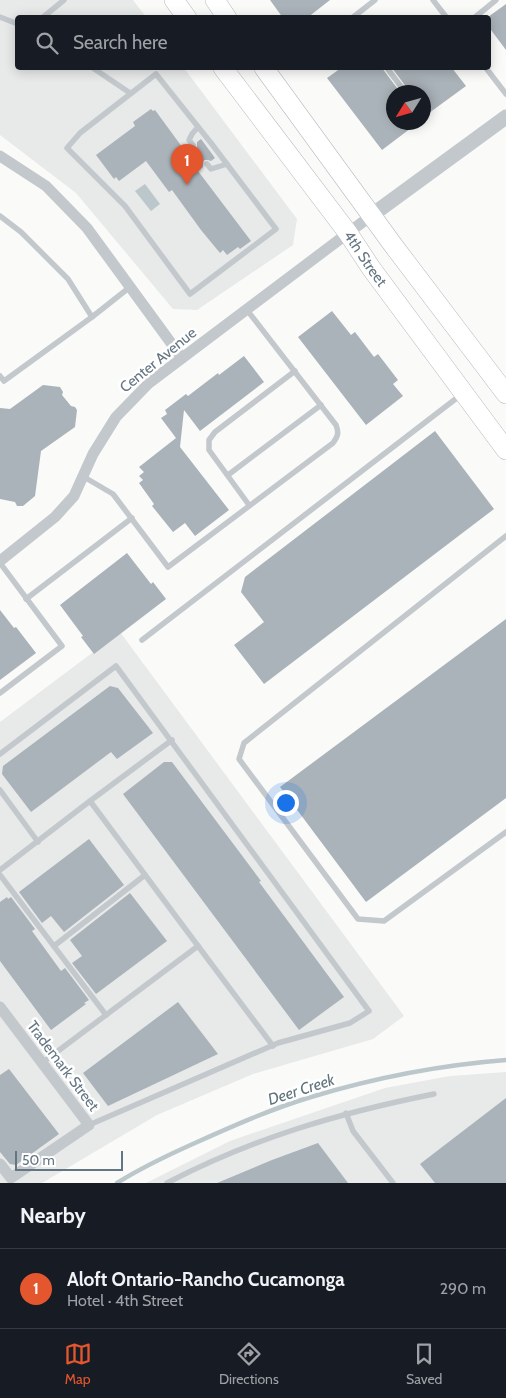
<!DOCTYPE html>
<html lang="en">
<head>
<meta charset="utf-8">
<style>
  :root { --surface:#171b24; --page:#20242c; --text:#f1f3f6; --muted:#9ea1a6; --line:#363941; --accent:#e4572e }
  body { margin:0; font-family:Cabin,sans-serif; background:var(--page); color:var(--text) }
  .compass { position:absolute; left:386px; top:85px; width:45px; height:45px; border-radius:50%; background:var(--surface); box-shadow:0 2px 12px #0003; rotate:233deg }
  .scale { position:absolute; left:15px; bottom:12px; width:108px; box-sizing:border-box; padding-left:5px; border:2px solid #657683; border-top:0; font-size:14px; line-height:18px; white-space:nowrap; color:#657683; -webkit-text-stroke:4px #fff; paint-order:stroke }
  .you { position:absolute; left:285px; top:802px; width:18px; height:18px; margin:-12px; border:4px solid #fff; border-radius:50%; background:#1a73e8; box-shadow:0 0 0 8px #1a73e833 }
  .badge { display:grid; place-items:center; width:32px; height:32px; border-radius:50%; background:var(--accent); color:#fff; font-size:16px; font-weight:700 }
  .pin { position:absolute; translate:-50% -41px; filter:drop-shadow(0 1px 2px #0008) }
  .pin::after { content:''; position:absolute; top:26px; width:18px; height:15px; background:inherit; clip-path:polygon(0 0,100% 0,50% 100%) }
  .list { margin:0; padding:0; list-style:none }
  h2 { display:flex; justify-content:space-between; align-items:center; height:65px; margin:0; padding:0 20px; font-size:21px }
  h2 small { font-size:16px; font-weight:400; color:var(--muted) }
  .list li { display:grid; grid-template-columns:32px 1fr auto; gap:15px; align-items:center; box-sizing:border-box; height:80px; padding:0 20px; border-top:1px solid var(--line) }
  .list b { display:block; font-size:19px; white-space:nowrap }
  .list p { margin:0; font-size:16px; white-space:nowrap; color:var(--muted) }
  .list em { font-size:16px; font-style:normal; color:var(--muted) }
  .icon { flex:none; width:28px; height:28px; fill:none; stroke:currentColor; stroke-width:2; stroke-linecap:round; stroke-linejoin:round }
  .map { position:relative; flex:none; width:506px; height:1183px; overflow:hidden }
  .search { position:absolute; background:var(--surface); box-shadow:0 2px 12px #0003; left:15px; right:15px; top:15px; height:55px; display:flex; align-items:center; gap:12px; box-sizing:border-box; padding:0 18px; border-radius:5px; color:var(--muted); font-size:19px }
  .sheet { height:145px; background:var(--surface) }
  nav { display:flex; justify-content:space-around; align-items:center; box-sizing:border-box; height:70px; border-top:1px solid var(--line); background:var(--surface); font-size:14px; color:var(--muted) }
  nav a { display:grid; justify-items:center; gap:2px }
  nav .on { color:var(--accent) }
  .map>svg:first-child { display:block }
  .built { fill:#e8e9e9 }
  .water { fill:#bbc7cb }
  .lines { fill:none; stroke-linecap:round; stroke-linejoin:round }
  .stream { stroke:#bbc7cb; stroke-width:4.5 }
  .building { fill:#aab3b9 }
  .primary-casing { stroke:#b5babe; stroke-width:20 }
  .service { stroke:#c3c8cc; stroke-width:5.5 }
  .minor { stroke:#c3c8cc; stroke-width:11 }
  .tertiary { stroke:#c3c8cc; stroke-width:15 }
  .primary { stroke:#fff; stroke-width:19 }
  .labels { text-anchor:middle; stroke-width:5; stroke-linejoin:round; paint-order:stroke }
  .street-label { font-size:15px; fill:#657683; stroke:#fff }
  .water-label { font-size:16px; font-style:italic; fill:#60757c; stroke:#fff }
</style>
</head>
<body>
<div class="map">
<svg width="506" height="1183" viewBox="0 0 506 1183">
  <rect width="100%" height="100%" fill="#fafaf8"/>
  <g class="built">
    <path d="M0,0H133L146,17L18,18V68H184L297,219L293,245L197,310L173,309L76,193L0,135Z"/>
    <path d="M120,632L404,1016L373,1039L253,1074L157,1115L42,1183H0V722Z"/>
    <path d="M506,1072V1183H146L230,1141L385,1088L450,1076Z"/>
  </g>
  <path class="water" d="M145,184L160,204L151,211L135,191Z"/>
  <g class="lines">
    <path class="stream" d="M117,1183C141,1168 168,1155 195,1143C233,1126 271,1109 311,1097C374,1078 441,1065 506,1060"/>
  </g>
  <g class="building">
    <path d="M270,0H330L307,18H283Z"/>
    <path d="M506,4V50L488,26V17Z"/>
    <path d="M341,68H382L400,92H394V122H419L382,150L327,78Z"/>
    <path d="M392,68H452L466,86L429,113L424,106V92H410Z"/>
    <path d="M151,109L153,111L155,110L185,151L189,148L196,149L197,146V142L201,139L215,158L211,161L208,160H204L203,163V167L198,171L251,241L240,249L238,247L227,255L223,250L220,253L201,230L172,190L169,192L146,161L119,181L116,177L114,179L96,155L135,126L133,122Z"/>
    <path d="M332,311L351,335L355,332L374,357L378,354L398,380L393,384L403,396L366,425L298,337Z"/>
    <path d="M244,356L264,382L200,431L184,410L180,447L229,510L195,536L185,523L173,532L152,506L154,504L139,483L143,480L139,476L144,472L139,467L176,438L161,418L167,414L165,410L186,394L188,396L218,373L219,375Z"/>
    <path d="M43,385L60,387L63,392L62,395L71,406L75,407L77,410L75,427L41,451L35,496L23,506H17L15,502L0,499V408L10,409Z"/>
    <path d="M435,431L494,509L264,684L234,645L264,622L241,592L245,577Z"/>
    <path d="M127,553L151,584L153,582L166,599L94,654L81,637L83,636L60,605Z"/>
    <path d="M0,610L14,628L16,627L36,653L0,680Z"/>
    <path d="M506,619V798L366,902L280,787Z"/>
    <path d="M110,686L118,688L153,733L117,759L111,752L31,812L2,774L3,766Z"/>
    <path d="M164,762H172L261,881L259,882L344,997L299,1030L123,794Z"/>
    <path d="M89,839L124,885L64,932L51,916L42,923L19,892Z"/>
    <path d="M130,893L167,941L96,994L72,963L82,956L70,940Z"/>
    <path d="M7,897L8,899L11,897L35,929L32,931L61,971L65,968L89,1000L84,1003L86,1004L51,1030L0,961V902Z"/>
    <path d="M178,1002L218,1054L108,1106L83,1073Z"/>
    <path d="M9,1069L59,1134L16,1165L10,1164L0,1152V1075Z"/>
    <path d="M506,1098V1183H435L420,1164Z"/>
    <path d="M318,1143L348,1183H217L272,1160Z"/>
  </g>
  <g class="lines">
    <defs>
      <g id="primary">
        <path d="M174,0L187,18"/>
        <path d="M215,0L227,18"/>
        <path id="s1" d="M223,68L348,233L371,268L506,450"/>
        <path d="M264,68L393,245L506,394"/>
      </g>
    </defs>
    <use href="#primary" class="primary-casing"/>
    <g class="service">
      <path d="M433,0L447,18"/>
      <path d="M0,17L18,24"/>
      <path d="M42,18L64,0"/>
      <path d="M352,18L375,0"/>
      <path d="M474,18L496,0"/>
      <path d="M93,68L130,93"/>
      <path d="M387,68L405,92"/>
      <path d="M486,68L506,94"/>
      <path d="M156,74L211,143L276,229L190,294L125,206L67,148L80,133Z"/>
      <path d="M193,145L189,140L192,134L198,127"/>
      <path d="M207,164L211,169L227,164"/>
      <path d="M0,216L21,232L68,279L92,317"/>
      <path d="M0,376L4,381L92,317L130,287"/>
      <path d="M228,475L321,405"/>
      <path d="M84,477L113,494L168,567L333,443C338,436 339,433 336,425L247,310"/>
      <path d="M249,505L209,450V440L215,432L295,371"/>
      <path d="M506,536L244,743L239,759L358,919L384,921L506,832"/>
      <path d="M0,563L62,646L0,693"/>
      <path d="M26,599L132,518"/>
      <path d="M142,640L462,394"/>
      <path d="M0,754L116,666L369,1011L350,1023L278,1043L89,1125"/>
      <path d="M0,790L38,842"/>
      <path d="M90,801L172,740"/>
      <path d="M0,870L90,801L198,946L42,1063"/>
      <path d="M0,875L106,1015"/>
      <path d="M54,946L145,875"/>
      <path d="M198,946L273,1046"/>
      <path d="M346,1113L353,1131L393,1183"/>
      <path d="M167,1183C253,1138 339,1113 434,1094"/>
    </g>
    <g class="minor">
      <path d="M0,156L46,186L87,228L182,358"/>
      <path d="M0,561L55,517L74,496L93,454L116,417L149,383L372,215"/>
      <path d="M0,1007L89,1125L11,1178L0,1164"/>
    </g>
    <path class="tertiary" d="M372,215L506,117"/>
    <use href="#primary" class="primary"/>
  </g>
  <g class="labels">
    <g class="street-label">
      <text dy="5" stroke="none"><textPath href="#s1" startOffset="238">4th Street</textPath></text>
      <text transform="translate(158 360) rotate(-39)" y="5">Center Avenue</text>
      <text transform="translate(63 1066) rotate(53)" y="5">Trademark Street</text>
    </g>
    <g class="water-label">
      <text transform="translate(301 1089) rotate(-18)" y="6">Deer Creek</text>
    </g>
  </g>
</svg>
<svg class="compass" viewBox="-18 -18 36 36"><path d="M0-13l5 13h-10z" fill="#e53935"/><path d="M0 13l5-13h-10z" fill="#9ea1a6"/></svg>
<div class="scale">50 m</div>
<div class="you"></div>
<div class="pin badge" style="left:187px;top:185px">1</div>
<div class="search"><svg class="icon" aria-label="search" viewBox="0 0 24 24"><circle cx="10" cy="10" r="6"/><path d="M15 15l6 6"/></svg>Search here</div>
</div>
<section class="sheet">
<h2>Nearby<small></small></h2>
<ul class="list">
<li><span class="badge">1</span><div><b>Aloft Ontario-Rancho Cucamonga</b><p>Hotel · 4th Street</p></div><em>290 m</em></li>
</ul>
</section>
<nav>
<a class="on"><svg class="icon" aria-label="map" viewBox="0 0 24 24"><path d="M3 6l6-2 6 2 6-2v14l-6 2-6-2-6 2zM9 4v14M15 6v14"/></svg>Map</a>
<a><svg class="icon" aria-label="directions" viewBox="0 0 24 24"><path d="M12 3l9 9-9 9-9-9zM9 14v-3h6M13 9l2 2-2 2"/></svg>Directions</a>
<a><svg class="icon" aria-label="saved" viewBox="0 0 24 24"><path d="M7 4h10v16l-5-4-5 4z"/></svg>Saved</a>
</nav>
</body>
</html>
